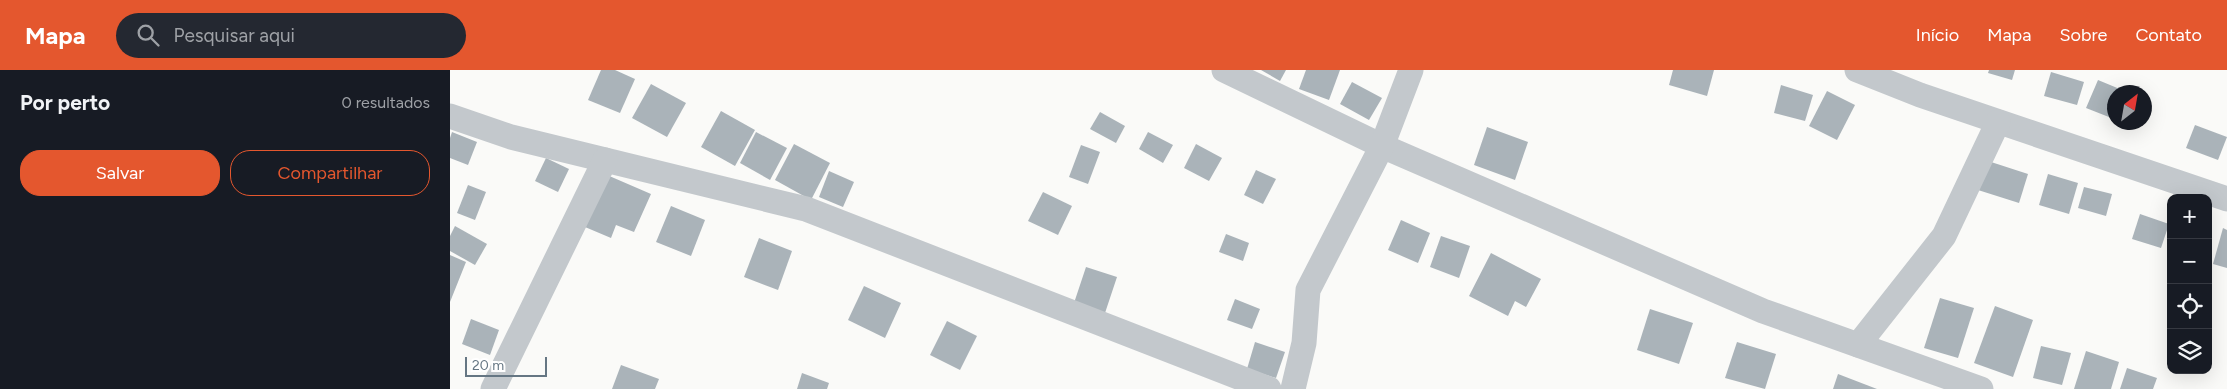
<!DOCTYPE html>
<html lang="pt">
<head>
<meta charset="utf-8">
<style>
  :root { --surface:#171b24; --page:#242831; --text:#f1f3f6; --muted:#9ea1a6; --line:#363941; --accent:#e4572e }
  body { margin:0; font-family:Figtree,sans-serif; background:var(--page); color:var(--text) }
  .controls { position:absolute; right:15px; bottom:15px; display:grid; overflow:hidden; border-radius:10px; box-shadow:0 5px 20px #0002 }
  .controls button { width:45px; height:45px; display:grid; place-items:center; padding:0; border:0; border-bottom:1px solid var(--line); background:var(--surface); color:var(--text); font:25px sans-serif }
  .compass { position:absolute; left:1657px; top:15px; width:45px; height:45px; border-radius:50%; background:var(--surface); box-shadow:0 5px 20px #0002; rotate:31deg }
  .scale { position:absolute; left:15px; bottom:12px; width:82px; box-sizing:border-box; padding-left:5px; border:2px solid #657683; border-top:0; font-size:14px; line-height:18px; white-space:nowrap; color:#657683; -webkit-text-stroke:4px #fff; paint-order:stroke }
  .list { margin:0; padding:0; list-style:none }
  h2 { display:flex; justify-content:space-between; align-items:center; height:65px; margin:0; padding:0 20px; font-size:21px }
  h2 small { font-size:16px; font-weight:400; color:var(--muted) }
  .actions { display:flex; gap:10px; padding:15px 20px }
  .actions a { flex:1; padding:11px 0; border:1px solid var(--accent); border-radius:20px; text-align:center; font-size:18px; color:var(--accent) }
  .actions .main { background:var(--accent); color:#fff }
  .icon { flex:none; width:28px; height:28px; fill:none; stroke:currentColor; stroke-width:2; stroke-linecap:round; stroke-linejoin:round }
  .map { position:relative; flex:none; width:1777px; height:319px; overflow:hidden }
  header { display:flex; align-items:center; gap:30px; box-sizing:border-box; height:70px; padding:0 25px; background:var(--accent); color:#fff }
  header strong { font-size:24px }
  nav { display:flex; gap:28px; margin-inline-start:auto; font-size:18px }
  .search { width:350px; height:45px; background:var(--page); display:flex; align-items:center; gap:12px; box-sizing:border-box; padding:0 18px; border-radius:28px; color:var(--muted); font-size:19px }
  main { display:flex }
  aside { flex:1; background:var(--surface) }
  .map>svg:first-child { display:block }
  .building { fill:#aab3b9 }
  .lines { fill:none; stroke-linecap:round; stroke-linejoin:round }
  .minor { stroke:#c3c8cc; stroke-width:25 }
</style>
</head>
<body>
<header>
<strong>Mapa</strong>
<div class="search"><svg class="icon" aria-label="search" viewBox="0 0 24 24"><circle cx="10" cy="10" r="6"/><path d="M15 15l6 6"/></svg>Pesquisar aqui</div>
<nav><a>Início</a><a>Mapa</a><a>Sobre</a><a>Contato</a></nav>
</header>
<main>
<aside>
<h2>Por perto<small>0 resultados</small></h2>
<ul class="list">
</ul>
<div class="actions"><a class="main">Salvar</a><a>Compartilhar</a></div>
</aside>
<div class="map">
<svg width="1777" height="319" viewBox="0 0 1777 319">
  <rect width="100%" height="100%" fill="#fafaf8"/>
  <g class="building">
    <path d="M151,0H165L185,9L170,43L138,30Z"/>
    <path d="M811,0H836L830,11Z"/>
    <path d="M856,0H890L879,30L849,19Z"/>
    <path d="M1223,0H1264L1257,26L1219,15Z"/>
    <path d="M1539,0H1565L1562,10L1538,3Z"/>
    <path d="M1601,2L1634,12L1627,35L1594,26Z"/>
    <path d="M1648,10L1677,22H1664V49L1636,38Z"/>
    <path d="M902,12L932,28L919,50L890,34Z"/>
    <path d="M201,14L236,33L217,67L182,48Z"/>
    <path d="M1331,15L1363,25L1355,51L1324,43Z"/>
    <path d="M1377,21L1405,35L1387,70L1359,56Z"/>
    <path d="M271,41L305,60L285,96L251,77Z"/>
    <path d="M650,42L675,56L666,73L640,59Z"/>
    <path d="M1745,55L1777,67L1768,90L1736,78Z"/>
    <path d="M1037,57L1078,72L1065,110L1024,95Z"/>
    <path d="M2,62L27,72L18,95L0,88V68Z"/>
    <path d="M306,62L337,78L320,110L290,93Z"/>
    <path d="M698,62L723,75L713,93L689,79Z"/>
    <path d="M344,74L380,93L361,130L325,110Z"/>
    <path d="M746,74L772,88L759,111L734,98Z"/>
    <path d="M631,75L650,82L638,114L619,107Z"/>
    <path d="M96,88L119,99L108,122L85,111Z"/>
    <path d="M1538,91L1578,104L1569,133L1528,120Z"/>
    <path d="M806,100L826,109L813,134L794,125Z"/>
    <path d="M379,101L404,112L393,137L369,127Z"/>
    <path d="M1598,104L1628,113L1619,144L1589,135Z"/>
    <path d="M157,105L201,124L184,162L166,155L161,168L135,157Z"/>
    <path d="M18,115L36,122L25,150L7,143Z"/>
    <path d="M1634,117L1662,124L1656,146L1628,138Z"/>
    <path d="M593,122L622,136L608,165L578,151Z"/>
    <path d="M221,136L255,150L241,186L206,172Z"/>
    <path d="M1690,144L1719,154L1711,178L1682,169Z"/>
    <path d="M951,150L980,163L968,193L938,180Z"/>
    <path d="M5,156L37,174L25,195L0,181V166Z"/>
    <path d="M1773,158L1777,160V198L1763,194Z"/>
    <path d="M776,164L799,173L793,191L769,182Z"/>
    <path d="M991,166L1020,176L1009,208L980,197Z"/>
    <path d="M309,168L342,181L328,220L294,207Z"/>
    <path d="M1041,183L1091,209L1076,237L1065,231L1058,246L1019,226Z"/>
    <path d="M0,185L16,192L0,232Z"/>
    <path d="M636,197L667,207L655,243L624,233Z"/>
    <path d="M414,216L451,233L435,268L398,250Z"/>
    <path d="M1490,228L1524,238L1508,288L1474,278Z"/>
    <path d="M785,229L810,239L802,259L777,250Z"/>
    <path d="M1545,236L1583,250L1563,307L1524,293Z"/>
    <path d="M1200,239L1243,253L1229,294L1187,280Z"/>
    <path d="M21,249L49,260L40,285L12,274Z"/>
    <path d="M497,251L527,266L510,300L480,285Z"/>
    <path d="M805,272L835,282L826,308L797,299Z"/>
    <path d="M1287,272L1326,284L1315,319L1275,308Z"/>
    <path d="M1591,276L1621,283L1612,315L1583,308Z"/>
    <path d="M1636,281L1669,292L1661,319H1624Z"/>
    <path d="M171,295L209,309L205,319H162Z"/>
    <path d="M1677,298L1707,308L1703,319H1670Z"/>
    <path d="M352,303L379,313L377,319H347Z"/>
    <path d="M1388,304L1427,319H1383Z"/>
  </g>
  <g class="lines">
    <g class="minor">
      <path d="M774,0L932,76L1313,241L1531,319"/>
      <path d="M1407,0L1470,25L1777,129"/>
      <path d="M0,46L61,67L356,139L819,319"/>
      <path d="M1408,275L1494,166L1548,52"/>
      <path d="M43,319L155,90"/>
      <path d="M843,319L854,273L858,220L932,76L961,0"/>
    </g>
  </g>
</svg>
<div class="controls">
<button>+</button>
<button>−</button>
<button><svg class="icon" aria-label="locate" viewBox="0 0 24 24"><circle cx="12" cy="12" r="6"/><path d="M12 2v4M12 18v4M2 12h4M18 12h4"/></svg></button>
<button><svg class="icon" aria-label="layers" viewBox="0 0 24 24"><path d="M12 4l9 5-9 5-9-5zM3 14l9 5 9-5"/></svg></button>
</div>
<svg class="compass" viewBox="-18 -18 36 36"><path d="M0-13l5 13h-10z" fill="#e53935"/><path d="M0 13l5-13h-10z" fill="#9ea1a6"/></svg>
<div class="scale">20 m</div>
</div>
</main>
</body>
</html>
